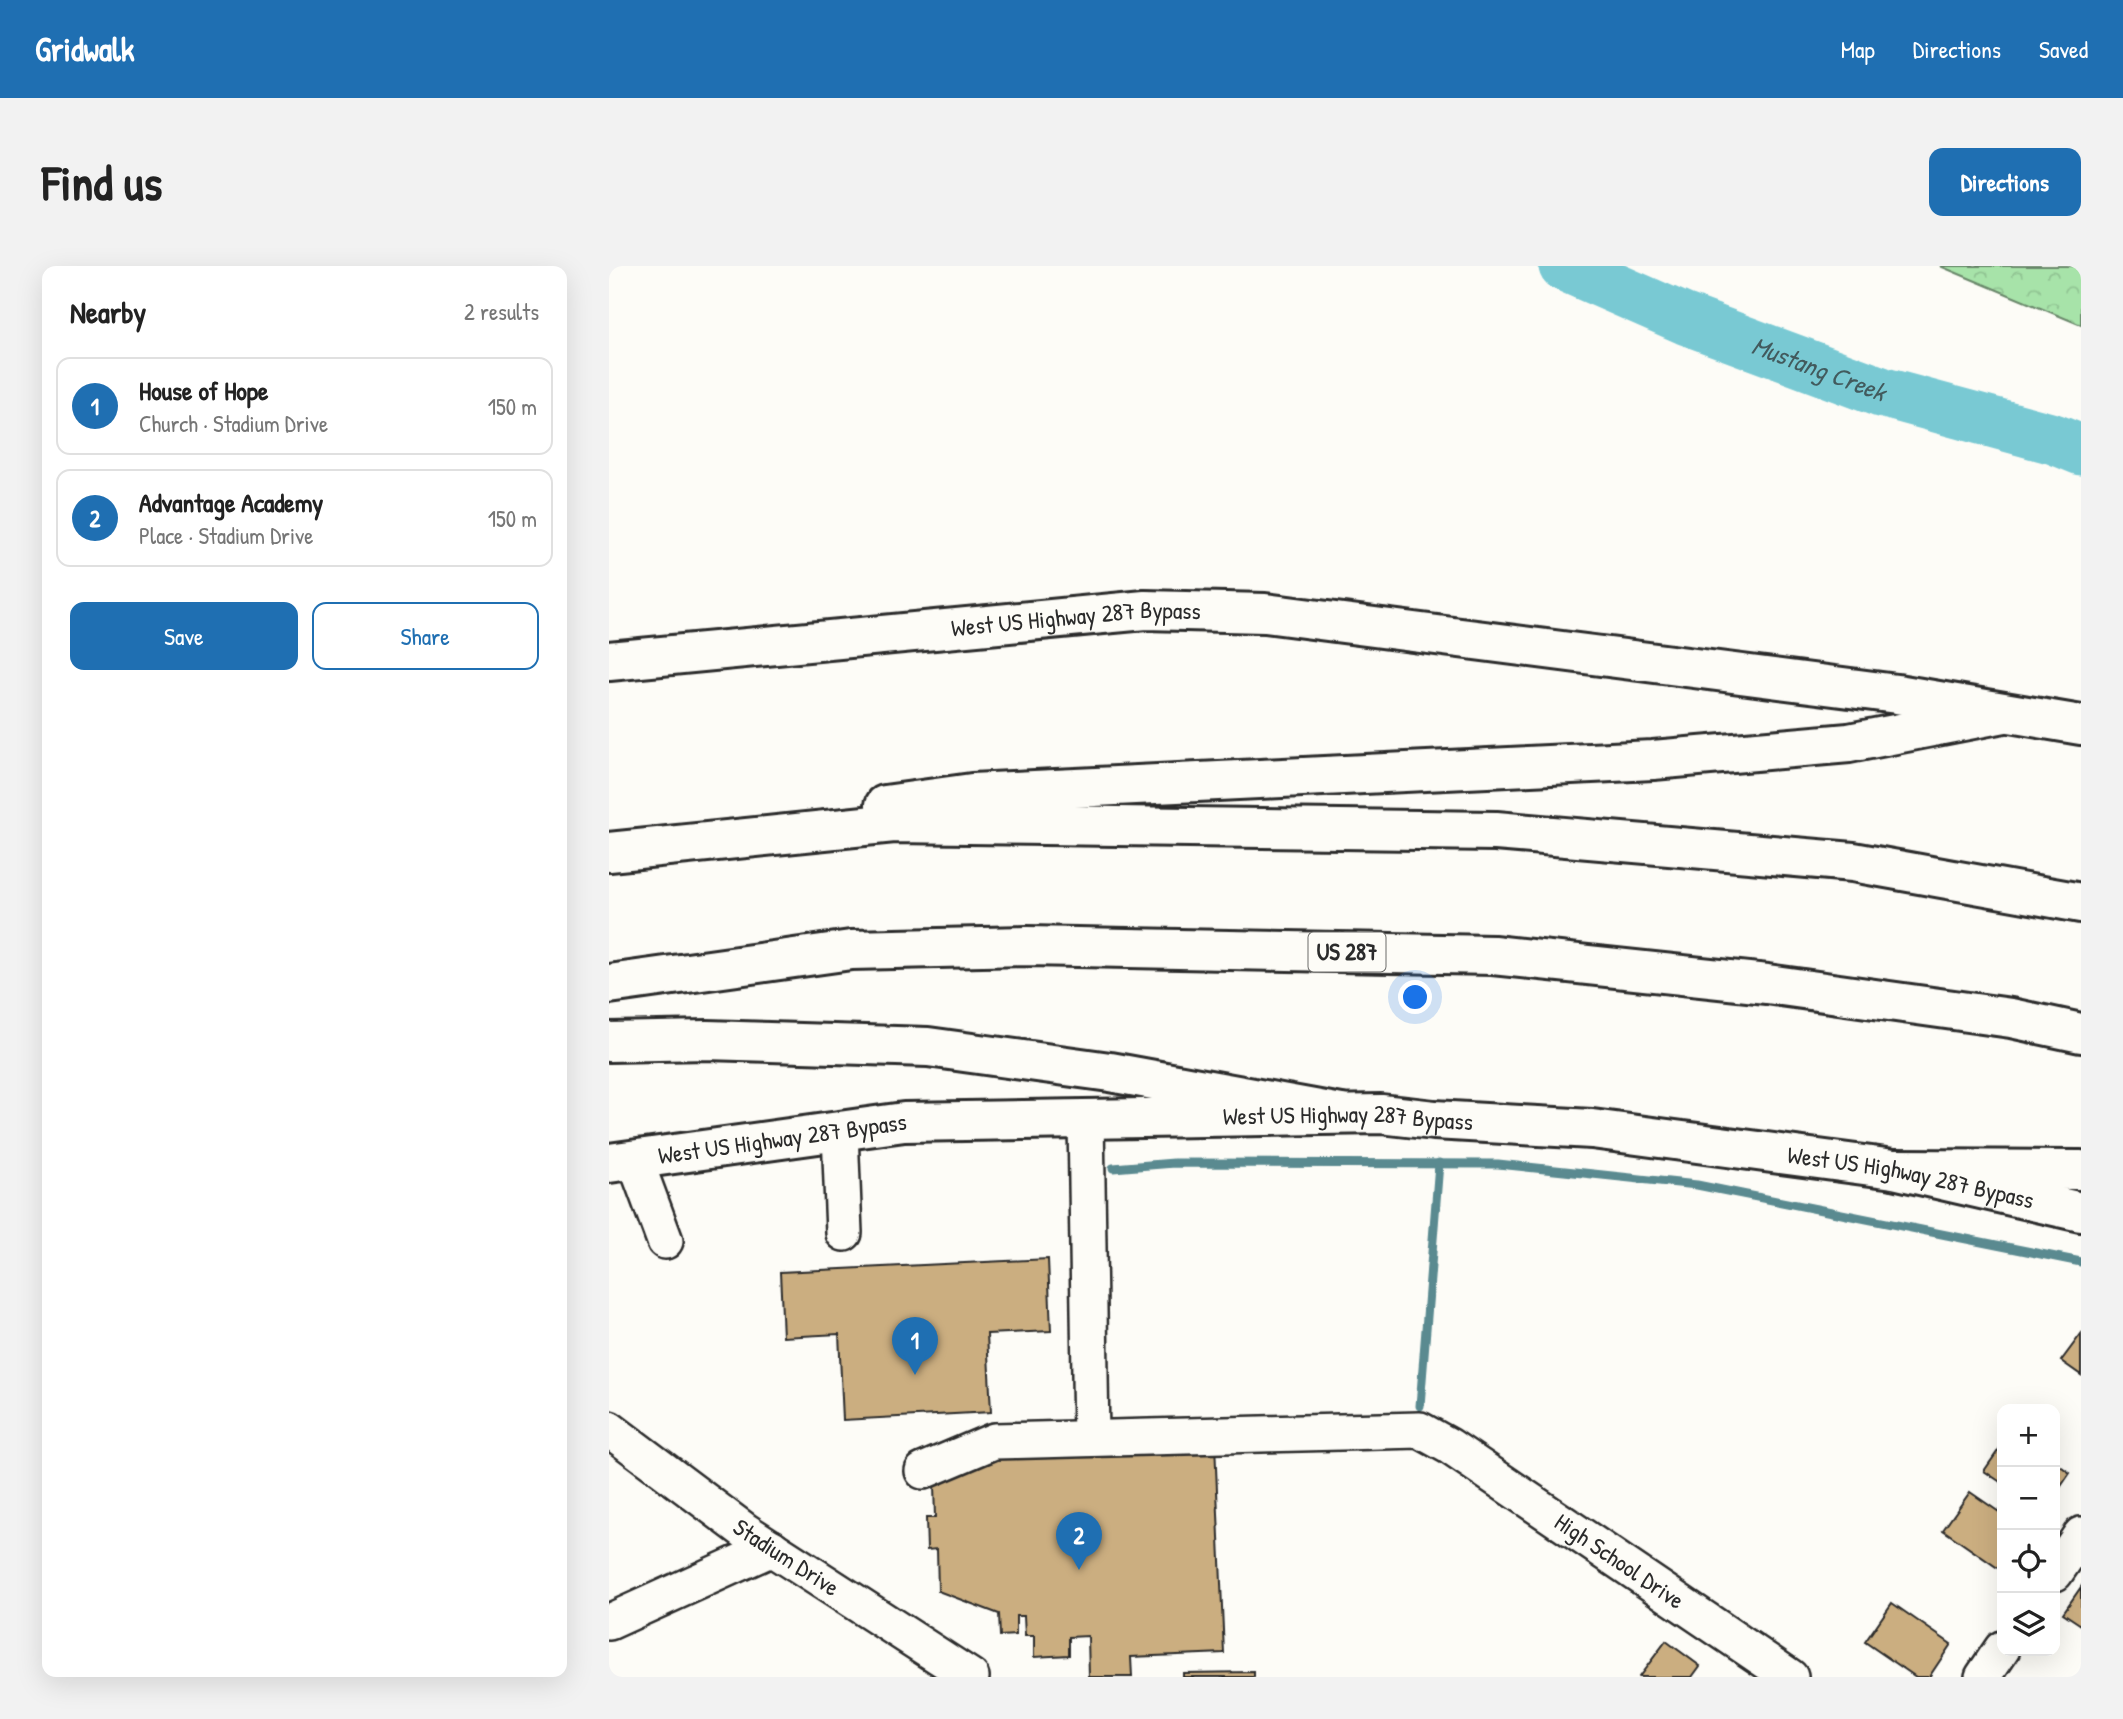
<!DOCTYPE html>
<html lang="en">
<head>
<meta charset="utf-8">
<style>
  :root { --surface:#fff; --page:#f2f2f2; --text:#222; --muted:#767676; --line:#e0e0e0; --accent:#1f6fb2 }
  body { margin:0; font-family:"Patrick Hand",sans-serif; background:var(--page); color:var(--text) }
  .controls { position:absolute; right:21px; bottom:21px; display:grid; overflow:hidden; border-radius:14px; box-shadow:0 7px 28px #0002 }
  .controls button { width:63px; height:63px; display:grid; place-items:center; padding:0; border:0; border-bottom:2px solid var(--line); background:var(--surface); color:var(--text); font:35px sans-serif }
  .you { position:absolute; left:807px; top:732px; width:24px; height:24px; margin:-18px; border:5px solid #fff; border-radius:50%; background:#1a73e8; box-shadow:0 0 0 10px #1a73e833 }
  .badge { display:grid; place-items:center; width:46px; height:46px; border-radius:50%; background:var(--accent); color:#fff; font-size:23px; font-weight:700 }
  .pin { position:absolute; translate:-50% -58px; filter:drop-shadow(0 2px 4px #0008) }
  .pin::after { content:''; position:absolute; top:37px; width:24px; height:21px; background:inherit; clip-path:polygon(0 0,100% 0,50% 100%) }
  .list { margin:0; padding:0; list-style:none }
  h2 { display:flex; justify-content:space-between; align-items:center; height:91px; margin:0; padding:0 28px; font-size:30px }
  h2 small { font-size:23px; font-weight:400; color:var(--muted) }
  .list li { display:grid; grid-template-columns:46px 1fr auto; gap:21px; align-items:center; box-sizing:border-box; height:98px; margin:0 14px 14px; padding:0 14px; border:2px solid var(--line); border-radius:14px }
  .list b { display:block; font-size:26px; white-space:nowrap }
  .list p { margin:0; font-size:23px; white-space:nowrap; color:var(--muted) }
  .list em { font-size:23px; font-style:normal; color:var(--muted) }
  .actions { display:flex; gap:14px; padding:21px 28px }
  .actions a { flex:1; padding:16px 0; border:2px solid var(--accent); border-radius:14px; text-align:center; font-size:24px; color:var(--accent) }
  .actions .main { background:var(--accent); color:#fff }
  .icon { flex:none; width:38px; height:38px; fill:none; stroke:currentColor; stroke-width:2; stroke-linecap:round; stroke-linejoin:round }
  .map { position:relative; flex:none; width:1472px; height:1411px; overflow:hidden; border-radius:14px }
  header { display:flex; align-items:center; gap:42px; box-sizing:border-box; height:98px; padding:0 35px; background:var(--accent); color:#fff }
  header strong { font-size:33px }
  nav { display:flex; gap:38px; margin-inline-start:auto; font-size:24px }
  .intro { display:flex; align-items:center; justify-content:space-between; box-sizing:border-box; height:168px; padding:0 42px }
  h1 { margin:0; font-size:49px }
  .button { padding:18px 32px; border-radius:14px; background:var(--accent); color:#fff; font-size:24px; font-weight:700 }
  main { display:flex; gap:42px; padding:0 42px }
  aside { flex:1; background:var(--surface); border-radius:14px; box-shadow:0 7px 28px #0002 }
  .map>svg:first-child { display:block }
  .forest { fill:url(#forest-crowns); stroke:#69876a; stroke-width:2 }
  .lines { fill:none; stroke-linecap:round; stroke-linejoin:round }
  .stream { stroke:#5a8a90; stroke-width:9 }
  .river { stroke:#79c9d3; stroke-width:51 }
  .building { fill:#cbae80; stroke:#2b2b2b; stroke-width:2 }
  .minor-casing { stroke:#2b2b2b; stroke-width:40 }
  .major-casing { stroke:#2b2b2b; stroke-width:44 }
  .highway-casing { stroke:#2b2b2b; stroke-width:44 }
  .minor { stroke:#fdfcf7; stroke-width:35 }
  .major { stroke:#fdfcf7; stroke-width:38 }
  .highway { stroke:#fdfcf7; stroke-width:38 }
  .labels { text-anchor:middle; stroke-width:7; stroke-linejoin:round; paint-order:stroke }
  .shield { fill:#fdfcf7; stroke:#6a6a68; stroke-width:2 }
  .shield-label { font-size:23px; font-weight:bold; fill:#2b2b2b }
  .street-label { font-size:24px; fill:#2b2b2b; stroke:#fdfcf7 }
  .water-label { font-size:26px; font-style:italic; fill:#425a5d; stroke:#fdfcf7 }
</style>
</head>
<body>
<header>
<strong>Gridwalk</strong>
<nav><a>Map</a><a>Directions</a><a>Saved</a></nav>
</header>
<div class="intro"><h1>Find us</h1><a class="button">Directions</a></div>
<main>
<aside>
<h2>Nearby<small>2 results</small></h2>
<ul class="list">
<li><span class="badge">1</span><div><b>House of Hope</b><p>Church · Stadium Drive</p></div><em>150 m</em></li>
<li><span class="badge">2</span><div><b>Advantage Academy</b><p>Place · Stadium Drive</p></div><em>150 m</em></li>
</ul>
<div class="actions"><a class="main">Save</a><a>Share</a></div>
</aside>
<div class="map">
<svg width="1472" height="1411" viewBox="0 0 1472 1411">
  <defs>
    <pattern id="forest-crowns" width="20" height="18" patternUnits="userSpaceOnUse" patternTransform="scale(1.75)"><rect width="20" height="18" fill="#a7e3a9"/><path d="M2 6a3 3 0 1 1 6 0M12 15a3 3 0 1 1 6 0" fill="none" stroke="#90c392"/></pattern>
  </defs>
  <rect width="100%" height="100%" fill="#fdfcf7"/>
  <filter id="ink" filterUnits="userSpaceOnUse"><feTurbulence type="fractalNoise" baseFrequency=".0143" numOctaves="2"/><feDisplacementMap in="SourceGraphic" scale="14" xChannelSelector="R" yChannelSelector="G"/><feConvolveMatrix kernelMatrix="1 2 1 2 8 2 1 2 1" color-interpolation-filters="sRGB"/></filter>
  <g filter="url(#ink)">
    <path class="forest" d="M1331,0H1472V59Z"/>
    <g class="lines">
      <g class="stream">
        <path d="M504,902L565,897L889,898L1088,919L1472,996"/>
        <path d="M811,1140L830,897"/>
      </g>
      <path class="river" id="s1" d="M955,0L1076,53L1272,126L1445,173L1472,184"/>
    </g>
    <g class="building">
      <path d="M439,993L442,1065L378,1068L382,1146L234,1154L230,1068L174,1071L171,1006Z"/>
      <path d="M1472,1068V1109L1452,1095Z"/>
      <path d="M606,1178L615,1387L522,1391L523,1411H480L479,1370L460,1371V1389L425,1391V1370H416L415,1350H407V1369L391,1370L390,1348L329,1325L328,1283L318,1284L317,1252H326L325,1219L385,1187Z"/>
      <path d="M1393,1179V1217L1375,1205Z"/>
      <path d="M1446,1196L1461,1207L1446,1229Z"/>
      <path d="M1361,1226L1393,1248V1305L1334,1264Z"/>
      <path d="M1472,1321V1359L1454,1347Z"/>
      <path d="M1283,1337L1342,1378L1320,1411H1307L1256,1376Z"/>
      <path d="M1057,1375L1091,1400L1083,1411H1030Z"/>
      <path d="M645,1406V1411H574V1407Z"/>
    </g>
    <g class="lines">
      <defs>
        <g id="minor">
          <path d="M477,853L482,1172"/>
          <path d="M231,866L235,967"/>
          <path d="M26,894L56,975"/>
          <path id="s2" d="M0,1163L136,1265L362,1411"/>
          <path id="s3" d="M314,1205L385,1175L811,1164L840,1180L1181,1411"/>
          <path d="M1446,1307L1472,1269"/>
          <path d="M0,1356L163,1282"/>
          <path d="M1374,1411L1393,1383"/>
        </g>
        <g id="major">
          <path id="s4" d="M0,395L536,344L656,347L1288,428L1472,459"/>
          <path id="s5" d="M0,897L295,856L772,848L825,854L983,863L1285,903L1472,946"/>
        </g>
        <g id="highway">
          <path d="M276,539L363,527L1044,494L1240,477L1395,447"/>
          <path d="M0,586L285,557L887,565L1244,596L1472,637"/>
          <path d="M0,718L242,684L418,680L884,689L1158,718L1402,752L1472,767"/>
          <path d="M0,776L98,774L319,781L501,806L732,848"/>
          <path d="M1285,903L1472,904"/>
        </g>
      </defs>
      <use href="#minor" class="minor-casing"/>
      <use href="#major" class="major-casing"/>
      <use href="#highway" class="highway-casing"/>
      <use href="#minor" class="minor"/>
      <use href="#major" class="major"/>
      <use href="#highway" class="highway"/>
    </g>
  </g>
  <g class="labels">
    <rect class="shield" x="699.5" y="666.5" width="77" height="39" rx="5"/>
    <g class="shield-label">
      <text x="738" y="694">US 287</text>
    </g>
    <g class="street-label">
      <text dy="8" stroke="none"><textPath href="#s4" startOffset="469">West US Highway 287 Bypass</textPath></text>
      <text dy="8" stroke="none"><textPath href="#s5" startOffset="742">West US Highway 287 Bypass</textPath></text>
      <text dy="8" stroke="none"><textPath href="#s5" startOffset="175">West US Highway 287 Bypass</textPath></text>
      <text dy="8" stroke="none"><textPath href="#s5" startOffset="1309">West US Highway 287 Bypass</textPath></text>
      <text dy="8" stroke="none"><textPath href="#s2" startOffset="219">Stadium Drive</textPath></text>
      <text dy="8" stroke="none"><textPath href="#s3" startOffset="742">High School Drive</textPath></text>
    </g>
    <g class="water-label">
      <text dy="9" stroke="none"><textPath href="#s1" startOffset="275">Mustang Creek</textPath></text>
    </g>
  </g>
</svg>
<div class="controls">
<button>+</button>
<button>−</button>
<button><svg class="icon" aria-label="locate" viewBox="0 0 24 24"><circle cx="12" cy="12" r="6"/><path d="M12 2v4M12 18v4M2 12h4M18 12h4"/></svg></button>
<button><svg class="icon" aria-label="layers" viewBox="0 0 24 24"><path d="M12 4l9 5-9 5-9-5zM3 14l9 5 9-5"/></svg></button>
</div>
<div class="you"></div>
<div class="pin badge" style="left:306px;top:1109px">1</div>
<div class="pin badge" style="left:470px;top:1304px">2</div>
</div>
</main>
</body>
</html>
